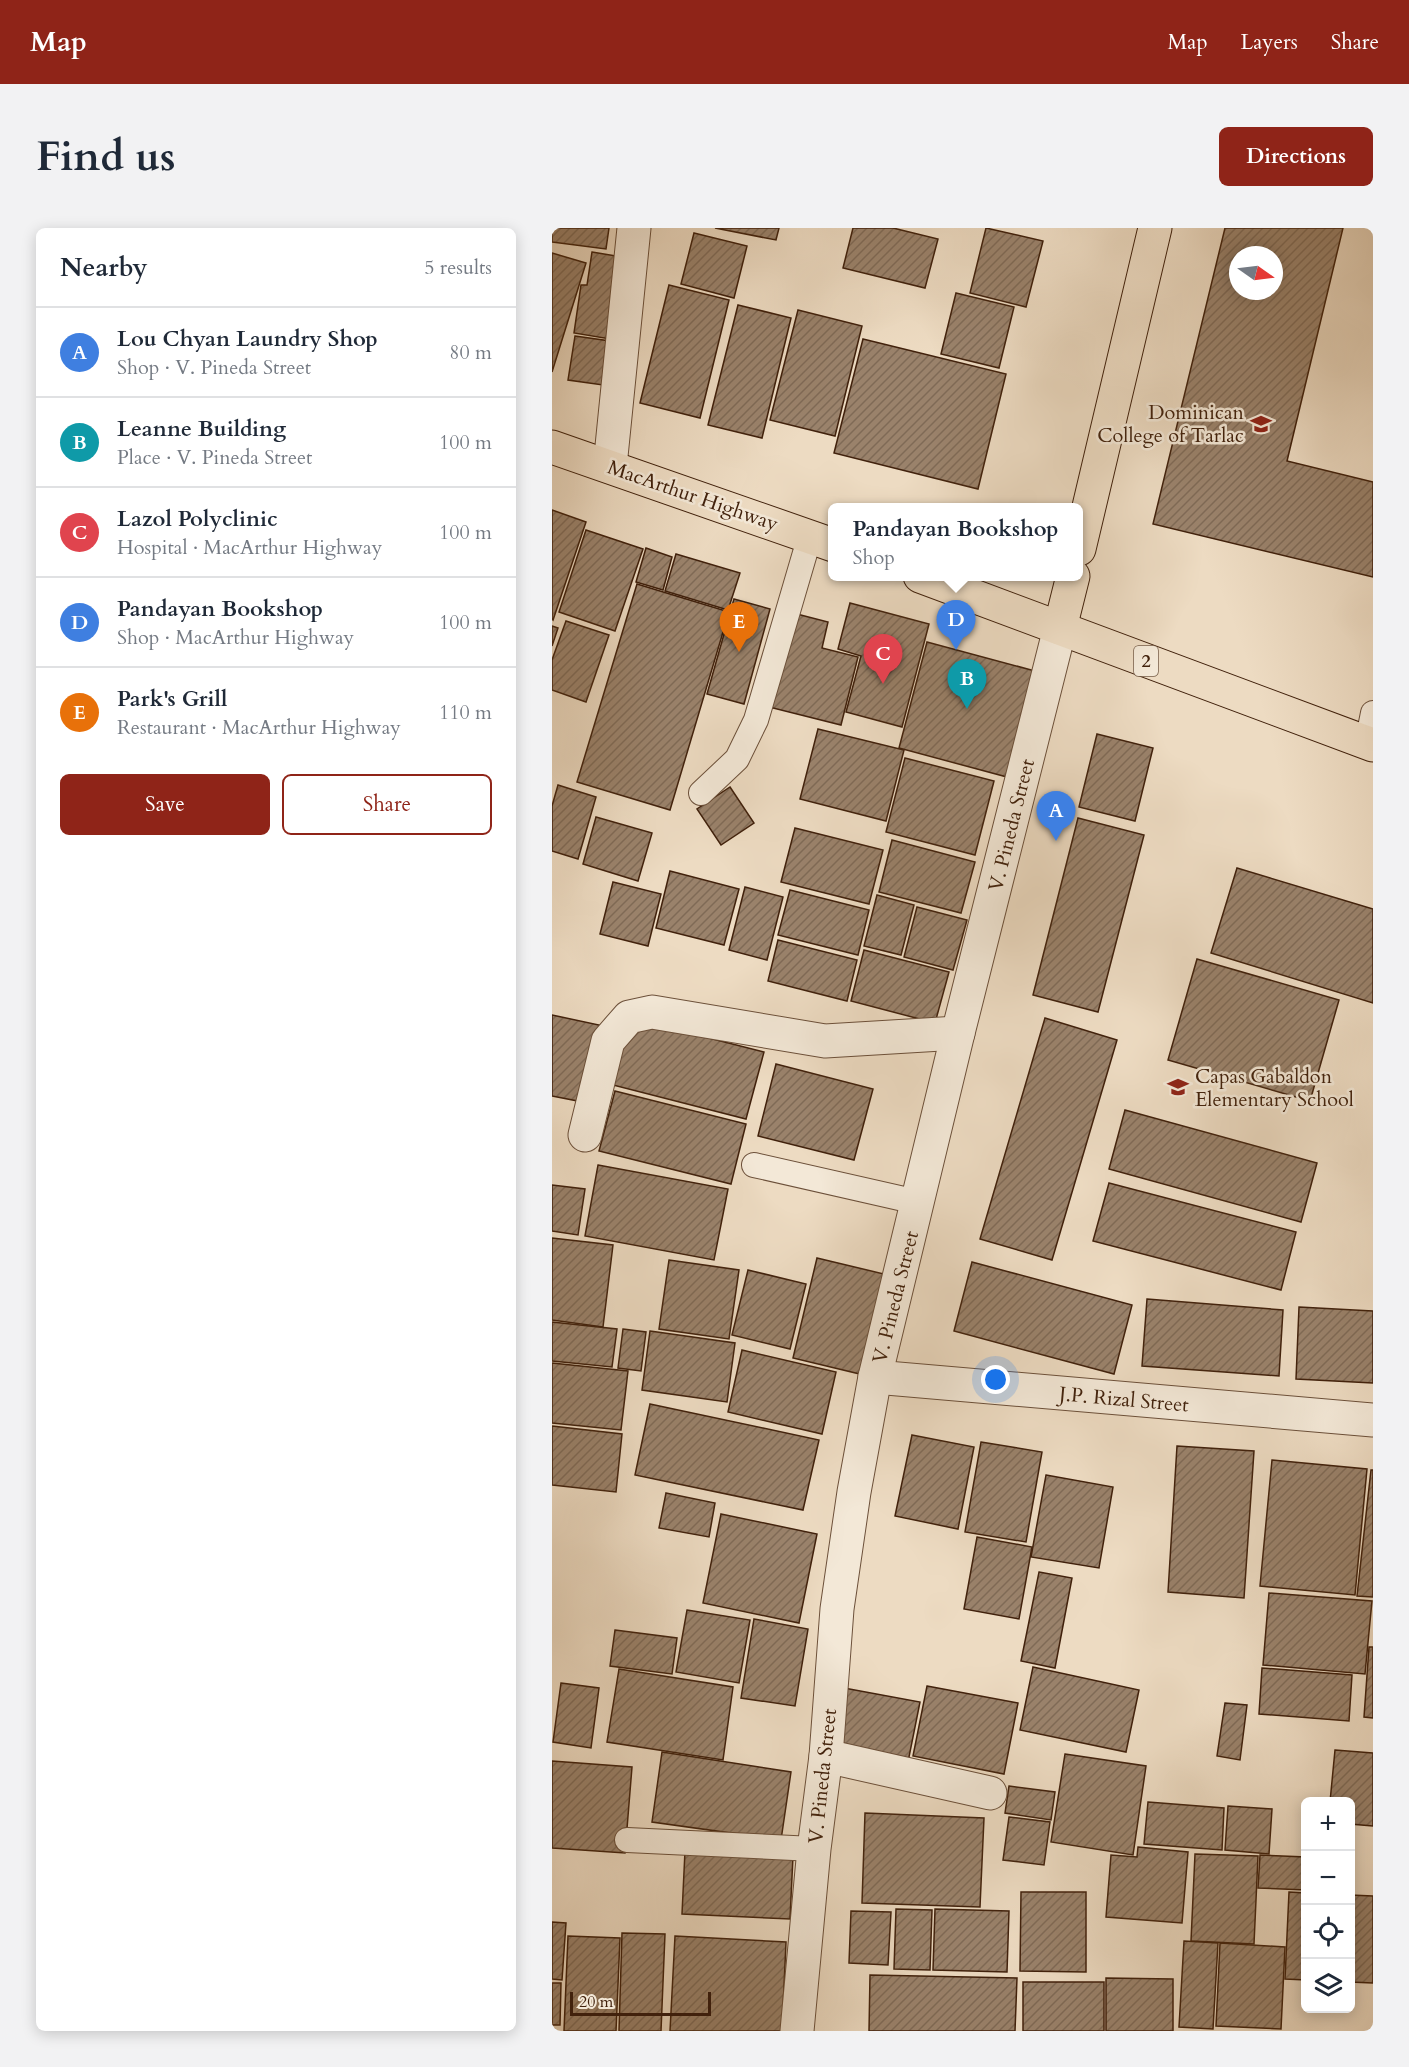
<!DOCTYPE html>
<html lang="en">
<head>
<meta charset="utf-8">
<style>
  :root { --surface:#fff; --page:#f2f2f3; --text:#1f2937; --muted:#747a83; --line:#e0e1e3; --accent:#8f2418 }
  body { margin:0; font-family:Cardo,serif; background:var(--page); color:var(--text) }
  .controls { position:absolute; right:18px; bottom:18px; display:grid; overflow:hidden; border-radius:9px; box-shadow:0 3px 15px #0003 }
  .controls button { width:54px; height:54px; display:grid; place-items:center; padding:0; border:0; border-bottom:2px solid var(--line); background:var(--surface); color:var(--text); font:30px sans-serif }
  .compass { position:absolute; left:677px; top:18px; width:54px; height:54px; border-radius:50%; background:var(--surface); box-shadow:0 3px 15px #0003; rotate:104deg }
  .scale { position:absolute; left:18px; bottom:15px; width:141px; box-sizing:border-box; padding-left:6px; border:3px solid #41210c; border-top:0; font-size:16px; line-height:21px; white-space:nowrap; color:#41210c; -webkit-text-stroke:4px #f3e8d7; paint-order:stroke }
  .you { position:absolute; left:444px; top:1152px; width:21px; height:21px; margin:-15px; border:4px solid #fff; border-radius:50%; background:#1a73e8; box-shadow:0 0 0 9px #1a73e833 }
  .badge { display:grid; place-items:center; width:39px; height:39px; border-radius:50%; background:var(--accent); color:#fff; font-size:20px; font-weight:700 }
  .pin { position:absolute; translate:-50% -50px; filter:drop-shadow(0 2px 3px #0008) }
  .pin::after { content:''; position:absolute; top:32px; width:21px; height:18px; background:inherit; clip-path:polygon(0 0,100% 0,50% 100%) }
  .popup { position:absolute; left:276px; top:275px; width:255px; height:78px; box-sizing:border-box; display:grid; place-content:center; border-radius:9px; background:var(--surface); filter:drop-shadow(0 2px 4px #0005); font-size:20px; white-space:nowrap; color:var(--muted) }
  .popup b { font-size:22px; color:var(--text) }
  .popup::after { content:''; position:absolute; left:50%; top:100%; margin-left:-12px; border:12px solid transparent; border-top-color:var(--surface) }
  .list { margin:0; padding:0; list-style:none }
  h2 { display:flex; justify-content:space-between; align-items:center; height:78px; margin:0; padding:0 24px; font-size:26px }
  h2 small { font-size:20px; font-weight:400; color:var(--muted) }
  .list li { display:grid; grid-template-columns:39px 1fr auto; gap:18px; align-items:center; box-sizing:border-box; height:90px; padding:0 24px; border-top:2px solid var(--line) }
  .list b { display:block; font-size:22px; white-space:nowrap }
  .list p { margin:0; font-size:20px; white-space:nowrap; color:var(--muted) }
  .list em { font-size:20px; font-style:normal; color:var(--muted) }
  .actions { display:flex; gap:12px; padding:18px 24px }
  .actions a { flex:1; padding:14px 0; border:2px solid var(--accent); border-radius:9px; text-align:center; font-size:21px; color:var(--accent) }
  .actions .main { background:var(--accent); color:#fff }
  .icon { flex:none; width:33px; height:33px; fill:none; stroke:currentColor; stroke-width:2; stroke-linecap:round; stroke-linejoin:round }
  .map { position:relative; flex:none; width:821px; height:1803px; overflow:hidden; border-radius:9px }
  header { display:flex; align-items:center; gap:36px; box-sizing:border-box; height:84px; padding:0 30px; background:var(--accent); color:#fff }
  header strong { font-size:28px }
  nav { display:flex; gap:33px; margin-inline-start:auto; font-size:21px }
  .intro { display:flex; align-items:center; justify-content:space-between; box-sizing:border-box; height:144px; padding:0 36px }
  h1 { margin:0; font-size:42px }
  .button { padding:15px 27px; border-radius:9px; background:var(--accent); color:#fff; font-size:21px; font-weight:700 }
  main { display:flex; gap:36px; padding:0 36px }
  aside { flex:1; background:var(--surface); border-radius:9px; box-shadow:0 3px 15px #0003 }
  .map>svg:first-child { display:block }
  .building { fill:url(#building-hatch); stroke:#41210c; stroke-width:1.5; fill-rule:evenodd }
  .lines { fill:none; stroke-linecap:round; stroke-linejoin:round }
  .service-casing { stroke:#6c503a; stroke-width:26 }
  .minor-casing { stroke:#6c503a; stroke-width:35 }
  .tertiary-casing { stroke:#6c503a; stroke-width:35 }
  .primary-casing { stroke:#41210c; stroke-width:35 }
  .trunk-casing { stroke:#41210c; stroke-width:35 }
  .service { stroke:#f3e8d7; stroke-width:24 }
  .minor { stroke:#f3e8d7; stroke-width:33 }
  .tertiary { stroke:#f3e8d7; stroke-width:33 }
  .primary { stroke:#eddbc2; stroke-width:33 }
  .trunk { stroke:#eddbc2; stroke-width:33 }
  .labels { text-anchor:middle; stroke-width:5; stroke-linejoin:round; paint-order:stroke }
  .shield { fill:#f3e8d7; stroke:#765d49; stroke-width:1.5 }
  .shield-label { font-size:18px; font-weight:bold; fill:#41210c }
  .poi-label { font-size:20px; fill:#41210c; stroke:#f3e8d7; text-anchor:end }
  .street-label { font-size:20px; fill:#41210c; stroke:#f3e8d7 }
</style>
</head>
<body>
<header>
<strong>Map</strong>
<nav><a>Map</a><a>Layers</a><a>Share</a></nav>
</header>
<div class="intro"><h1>Find us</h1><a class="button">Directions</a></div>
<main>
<aside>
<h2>Nearby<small>5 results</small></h2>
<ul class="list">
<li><span class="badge" style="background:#3f7fe0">A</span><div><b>Lou Chyan Laundry Shop</b><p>Shop · V. Pineda Street</p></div><em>80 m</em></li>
<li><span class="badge" style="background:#0f9aa8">B</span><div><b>Leanne Building</b><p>Place · V. Pineda Street</p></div><em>100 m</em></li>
<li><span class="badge" style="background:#e0444e">C</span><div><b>Lazol Polyclinic</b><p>Hospital · MacArthur Highway</p></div><em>100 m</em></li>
<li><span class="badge" style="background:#3f7fe0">D</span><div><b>Pandayan Bookshop</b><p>Shop · MacArthur Highway</p></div><em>100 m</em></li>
<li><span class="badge" style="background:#e8710a">E</span><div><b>Park's Grill</b><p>Restaurant · MacArthur Highway</p></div><em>110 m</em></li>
</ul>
<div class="actions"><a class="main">Save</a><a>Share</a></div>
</aside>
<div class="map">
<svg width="821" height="1803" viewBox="0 0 821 1803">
  <defs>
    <pattern id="building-hatch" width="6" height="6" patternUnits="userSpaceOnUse" patternTransform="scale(1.5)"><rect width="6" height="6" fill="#9a826b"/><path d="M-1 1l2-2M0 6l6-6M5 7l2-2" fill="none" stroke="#7f6a56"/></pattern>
  </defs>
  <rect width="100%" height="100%" fill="#eddbc2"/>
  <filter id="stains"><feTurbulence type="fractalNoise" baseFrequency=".00333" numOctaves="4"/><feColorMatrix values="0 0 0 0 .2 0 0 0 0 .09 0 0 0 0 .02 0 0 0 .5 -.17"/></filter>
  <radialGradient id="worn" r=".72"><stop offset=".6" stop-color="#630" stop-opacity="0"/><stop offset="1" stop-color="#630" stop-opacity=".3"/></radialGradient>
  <g class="building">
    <path d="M0,0H57L54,21L0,14Z"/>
    <path d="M163,0H227L224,12Z"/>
    <path d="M301,0H341L386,11L373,60L291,40Z"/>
    <path d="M434,0L491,13L474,79L418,65Z"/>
    <path d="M673,0H791L735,233L821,254V349L601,296ZM686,27H722V63H686Z"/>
    <path d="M142,5L195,18L182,70L129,56Z"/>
    <path d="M40,24L70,29L58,111L22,105L29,57H35Z"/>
    <path d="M0,25L34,35L0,144Z"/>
    <path d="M117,57L177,72L148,190L88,175Z"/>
    <path d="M404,65L462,79L447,140L389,126Z"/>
    <path d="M186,77L239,90L210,210L156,197Z"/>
    <path d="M246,82L310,98L283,208L218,192Z"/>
    <path d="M23,108L58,113L51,157L16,152Z"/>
    <path d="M311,111L454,146L426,261L282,225Z"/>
    <path d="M0,282L34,294L1,392L0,391Z"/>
    <path d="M34,302L91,321L63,403L7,384Z"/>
    <path d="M94,320L120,329L111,362L84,354Z"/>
    <path d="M124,326L188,345L176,382L113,363Z"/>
    <path d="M85,356L177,384L118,582L25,554Z"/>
    <path d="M182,371L218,381L192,476L155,466Z"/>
    <path d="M298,375L377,396L350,499L294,484L309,428L286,421Z"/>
    <path d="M241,385L276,394L270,420L306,429L289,497L217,479Z"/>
    <path d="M14,393L57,407L34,474L0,462V432Z"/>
    <path d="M0,398L6,400L0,418Z"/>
    <path d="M375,414L483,443L455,549L347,520Z"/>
    <path d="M266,501L352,522L334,593L248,571Z"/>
    <path d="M545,506L601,520L583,593L527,579Z"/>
    <path d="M353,530L442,553L423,627L334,604Z"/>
    <path d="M6,557L44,569L26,631L0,623V578Z"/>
    <path d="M178,559L202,595L169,617L145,581Z"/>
    <path d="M44,589L100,605L86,653L31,636Z"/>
    <path d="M526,590L592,607L546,784L481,767Z"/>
    <path d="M243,600L331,622L317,676L229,654Z"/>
    <path d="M340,612L423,634L409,685L327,664Z"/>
    <path d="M685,640L821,681V775L659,725Z"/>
    <path d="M118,643L187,661L172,717L104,700Z"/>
    <path d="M61,654L109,666L96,718L48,706Z"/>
    <path d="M193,659L231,669L215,732L177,722Z"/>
    <path d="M238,662L317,682L306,727L226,707Z"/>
    <path d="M325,667L362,677L349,727L312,718Z"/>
    <path d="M365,679L415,692L401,742L352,729Z"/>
    <path d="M226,712L305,732L295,773L216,753Z"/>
    <path d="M312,722L397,744L383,795L299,773Z"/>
    <path d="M645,731L787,772L758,873L616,832Z"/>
    <path d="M0,787L47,797L31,874L0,868Z"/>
    <path d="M78,790L212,824L194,891L61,857Z"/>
    <path d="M493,790L565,812L500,1032L428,1011Z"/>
    <path d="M224,836L321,861L302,932L206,908Z"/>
    <path d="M63,863L194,896L179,956L47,923Z"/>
    <path d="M573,882L765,935L749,994L557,941Z"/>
    <path d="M46,937L176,961L162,1032L33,1008Z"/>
    <path d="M557,955L744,1004L729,1062L541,1013Z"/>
    <path d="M0,957L33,961L26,1007L0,1003Z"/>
    <path d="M0,1010L61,1017L51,1099L0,1092Z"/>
    <path d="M265,1030L336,1047L312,1147L241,1130Z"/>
    <path d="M117,1032L187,1042L177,1111L107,1101Z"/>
    <path d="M420,1034L580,1077L562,1146L402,1103Z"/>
    <path d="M196,1042L254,1056L238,1121L180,1107Z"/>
    <path d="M595,1071L731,1082L727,1148L590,1138Z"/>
    <path d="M747,1079L821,1083V1155L744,1151Z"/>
    <path d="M0,1094L65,1101L60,1139L0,1133Z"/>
    <path d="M71,1101L94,1104L89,1143L66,1140Z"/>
    <path d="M98,1103L183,1115L175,1174L90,1162Z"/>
    <path d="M190,1122L284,1144L270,1206L176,1184Z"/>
    <path d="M0,1135L76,1143L69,1202L0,1195Z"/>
    <path d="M98,1176L267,1212L251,1282L83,1247Z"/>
    <path d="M0,1198L70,1206L64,1264L0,1257Z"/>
    <path d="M360,1207L422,1219L406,1301L343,1288Z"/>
    <path d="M429,1214L490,1224L474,1314L413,1304Z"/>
    <path d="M625,1218L702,1223L692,1370L616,1364Z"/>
    <path d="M720,1232L815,1241L803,1367L708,1358Z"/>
    <path d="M819,1242H821V1369L805,1368Z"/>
    <path d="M494,1247L561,1259L547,1340L479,1329Z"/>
    <path d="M114,1265L163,1275L157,1309L107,1300Z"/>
    <path d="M169,1286L265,1306L247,1395L151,1375Z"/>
    <path d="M425,1309L480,1319L467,1391L412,1381Z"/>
    <path d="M487,1344L520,1350L503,1440L469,1433Z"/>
    <path d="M717,1365L820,1373L813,1446L711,1437Z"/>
    <path d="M135,1382L198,1392L187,1455L124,1444Z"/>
    <path d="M202,1391L256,1401L243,1478L189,1470Z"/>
    <path d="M63,1402L125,1410L120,1446L58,1438Z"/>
    <path d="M817,1419H821V1490L812,1489Z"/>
    <path d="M481,1439L587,1462L574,1524L468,1502Z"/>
    <path d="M710,1440L800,1447L797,1493L707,1486Z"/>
    <path d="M67,1441L181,1459L171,1532L55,1514Z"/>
    <path d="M9,1455L47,1460L39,1520L1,1514Z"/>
    <path d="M375,1458L466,1475L452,1546L361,1528Z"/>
    <path d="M292,1460L368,1474L356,1534L281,1520Z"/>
    <path d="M673,1475L695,1477L688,1532L665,1528Z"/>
    <path d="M783,1522L821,1525V1598L798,1596V1574H778Z"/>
    <path d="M110,1524L239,1544L229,1612L100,1594Z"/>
    <path d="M513,1526L594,1538L581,1627L499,1614Z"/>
    <path d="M0,1533L80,1539L73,1625L0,1620Z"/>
    <path d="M457,1558L503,1564L499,1592L453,1585Z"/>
    <path d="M596,1574L672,1580L670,1622L592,1616Z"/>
    <path d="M676,1578L720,1581L717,1626L673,1622Z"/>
    <path d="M313,1585L432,1590L428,1679L310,1675Z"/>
    <path d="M457,1589L498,1594L492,1637L451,1632Z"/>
    <path d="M586,1619L636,1624L630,1695L554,1689L559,1627L585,1629Z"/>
    <path d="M133,1623L241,1628L238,1691L130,1686Z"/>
    <path d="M643,1626L706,1628L702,1716L639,1713Z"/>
    <path d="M708,1627L754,1629V1662L706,1660Z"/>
    <path d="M469,1664H534V1744L468,1743Z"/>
    <path d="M737,1664L754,1665V1752L733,1751Z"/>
    <path d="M798,1667L821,1668V1755L798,1754Z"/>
    <path d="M344,1681L380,1682L378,1742L342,1741Z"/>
    <path d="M383,1681L457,1683L455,1744L381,1742Z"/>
    <path d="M299,1683L339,1684L336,1737L297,1735Z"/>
    <path d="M0,1694L14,1695L10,1752L0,1751Z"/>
    <path d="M70,1705L113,1706L109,1803H67Z"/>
    <path d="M16,1708L68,1710L64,1803H12Z"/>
    <path d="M123,1708L234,1714L230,1803H118Z"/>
    <path d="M632,1713L666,1715L661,1801L627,1799Z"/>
    <path d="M668,1715L733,1719L729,1801L664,1798Z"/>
    <path d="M318,1747L465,1750L463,1803H317Z"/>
    <path d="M554,1750L621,1751V1803H554Z"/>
    <rect x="471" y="1754" width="81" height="49"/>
    <path d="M0,1755H9L8,1797H0Z"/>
  </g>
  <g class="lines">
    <defs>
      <g id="service">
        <path d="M815,515L821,485"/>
        <path d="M149,565L185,531L204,492L258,308"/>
        <path d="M202,937L365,974"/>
        <path d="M75,1612L262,1621"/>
      </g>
      <g id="minor">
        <path d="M58,238L82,0"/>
        <path d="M33,907L56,813L77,789L100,784L273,813L406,805"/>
        <path d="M323,1149L821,1192"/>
        <path d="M274,1528L438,1565"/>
      </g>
      <path id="tertiary" d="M245,1803L262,1621L274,1528L285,1381L302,1264L323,1149L406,805L508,400"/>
      <g id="primary">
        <path d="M527,321L603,0"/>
        <path d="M508,400L521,348"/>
      </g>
      <g id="trunk">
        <path d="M0,219L281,317"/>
        <path d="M368,348L821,517"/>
      </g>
    </defs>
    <use href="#service" class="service-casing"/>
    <use href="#minor" class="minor-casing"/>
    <use href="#tertiary" class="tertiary-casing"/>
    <use href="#primary" class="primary-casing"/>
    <use href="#trunk" class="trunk-casing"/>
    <use href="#service" class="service"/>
    <use href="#minor" class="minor"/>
    <use href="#tertiary" class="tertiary"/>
    <use href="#primary" class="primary"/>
    <use href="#trunk" class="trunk"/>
  </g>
  <defs>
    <symbol id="university-bare" viewBox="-9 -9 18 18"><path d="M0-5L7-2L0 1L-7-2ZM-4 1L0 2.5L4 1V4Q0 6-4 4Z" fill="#8f2418" stroke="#f3e8d7" stroke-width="2.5" paint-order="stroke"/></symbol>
    <symbol id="school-bare" viewBox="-9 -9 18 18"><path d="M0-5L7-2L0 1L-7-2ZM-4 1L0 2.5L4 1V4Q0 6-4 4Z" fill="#8f2418" stroke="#f3e8d7" stroke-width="2.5" paint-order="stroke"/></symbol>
  </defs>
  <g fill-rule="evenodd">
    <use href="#university-bare" x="694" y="181" width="30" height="30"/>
    <use href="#school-bare" x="611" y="844" width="30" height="30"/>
  </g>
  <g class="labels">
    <rect class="shield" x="582" y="418" width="24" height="30" rx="4.5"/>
    <g class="shield-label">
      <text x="594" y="439">2</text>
    </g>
    <g class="poi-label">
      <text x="692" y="191">Dominican<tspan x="692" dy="23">College of Tarlac</tspan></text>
      <text x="643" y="855" text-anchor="start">Capas Gabaldon<tspan x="643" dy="23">Elementary School</tspan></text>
    </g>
    <g class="street-label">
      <text transform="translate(141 267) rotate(19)" y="7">MacArthur Highway</text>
      <text transform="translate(459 597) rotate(-76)" y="7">V. Pineda Street</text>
      <text transform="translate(343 1069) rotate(-76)" y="7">V. Pineda Street</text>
      <text transform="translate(572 1171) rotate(5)" y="7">J.P. Rizal Street</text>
      <text transform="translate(270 1548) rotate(-84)" y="7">V. Pineda Street</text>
    </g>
  </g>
  <rect width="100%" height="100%" filter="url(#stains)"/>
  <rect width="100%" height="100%" fill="url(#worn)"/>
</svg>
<div class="controls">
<button>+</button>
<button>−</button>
<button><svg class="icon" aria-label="locate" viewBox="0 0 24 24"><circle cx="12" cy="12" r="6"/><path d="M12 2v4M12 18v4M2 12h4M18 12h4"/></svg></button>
<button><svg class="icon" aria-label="layers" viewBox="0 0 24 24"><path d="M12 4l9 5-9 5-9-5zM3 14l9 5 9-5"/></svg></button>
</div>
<svg class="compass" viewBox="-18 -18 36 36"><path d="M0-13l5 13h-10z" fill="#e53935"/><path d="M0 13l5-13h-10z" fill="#747a83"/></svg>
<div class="scale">20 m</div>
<div class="you"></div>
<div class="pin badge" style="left:504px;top:613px;background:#3f7fe0">A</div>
<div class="pin badge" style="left:415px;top:481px;background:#0f9aa8">B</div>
<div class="pin badge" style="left:331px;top:456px;background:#e0444e">C</div>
<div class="pin badge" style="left:404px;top:422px;background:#3f7fe0">D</div>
<div class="popup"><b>Pandayan Bookshop</b>Shop</div>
<div class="pin badge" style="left:187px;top:424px;background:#e8710a">E</div>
</div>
</main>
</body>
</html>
